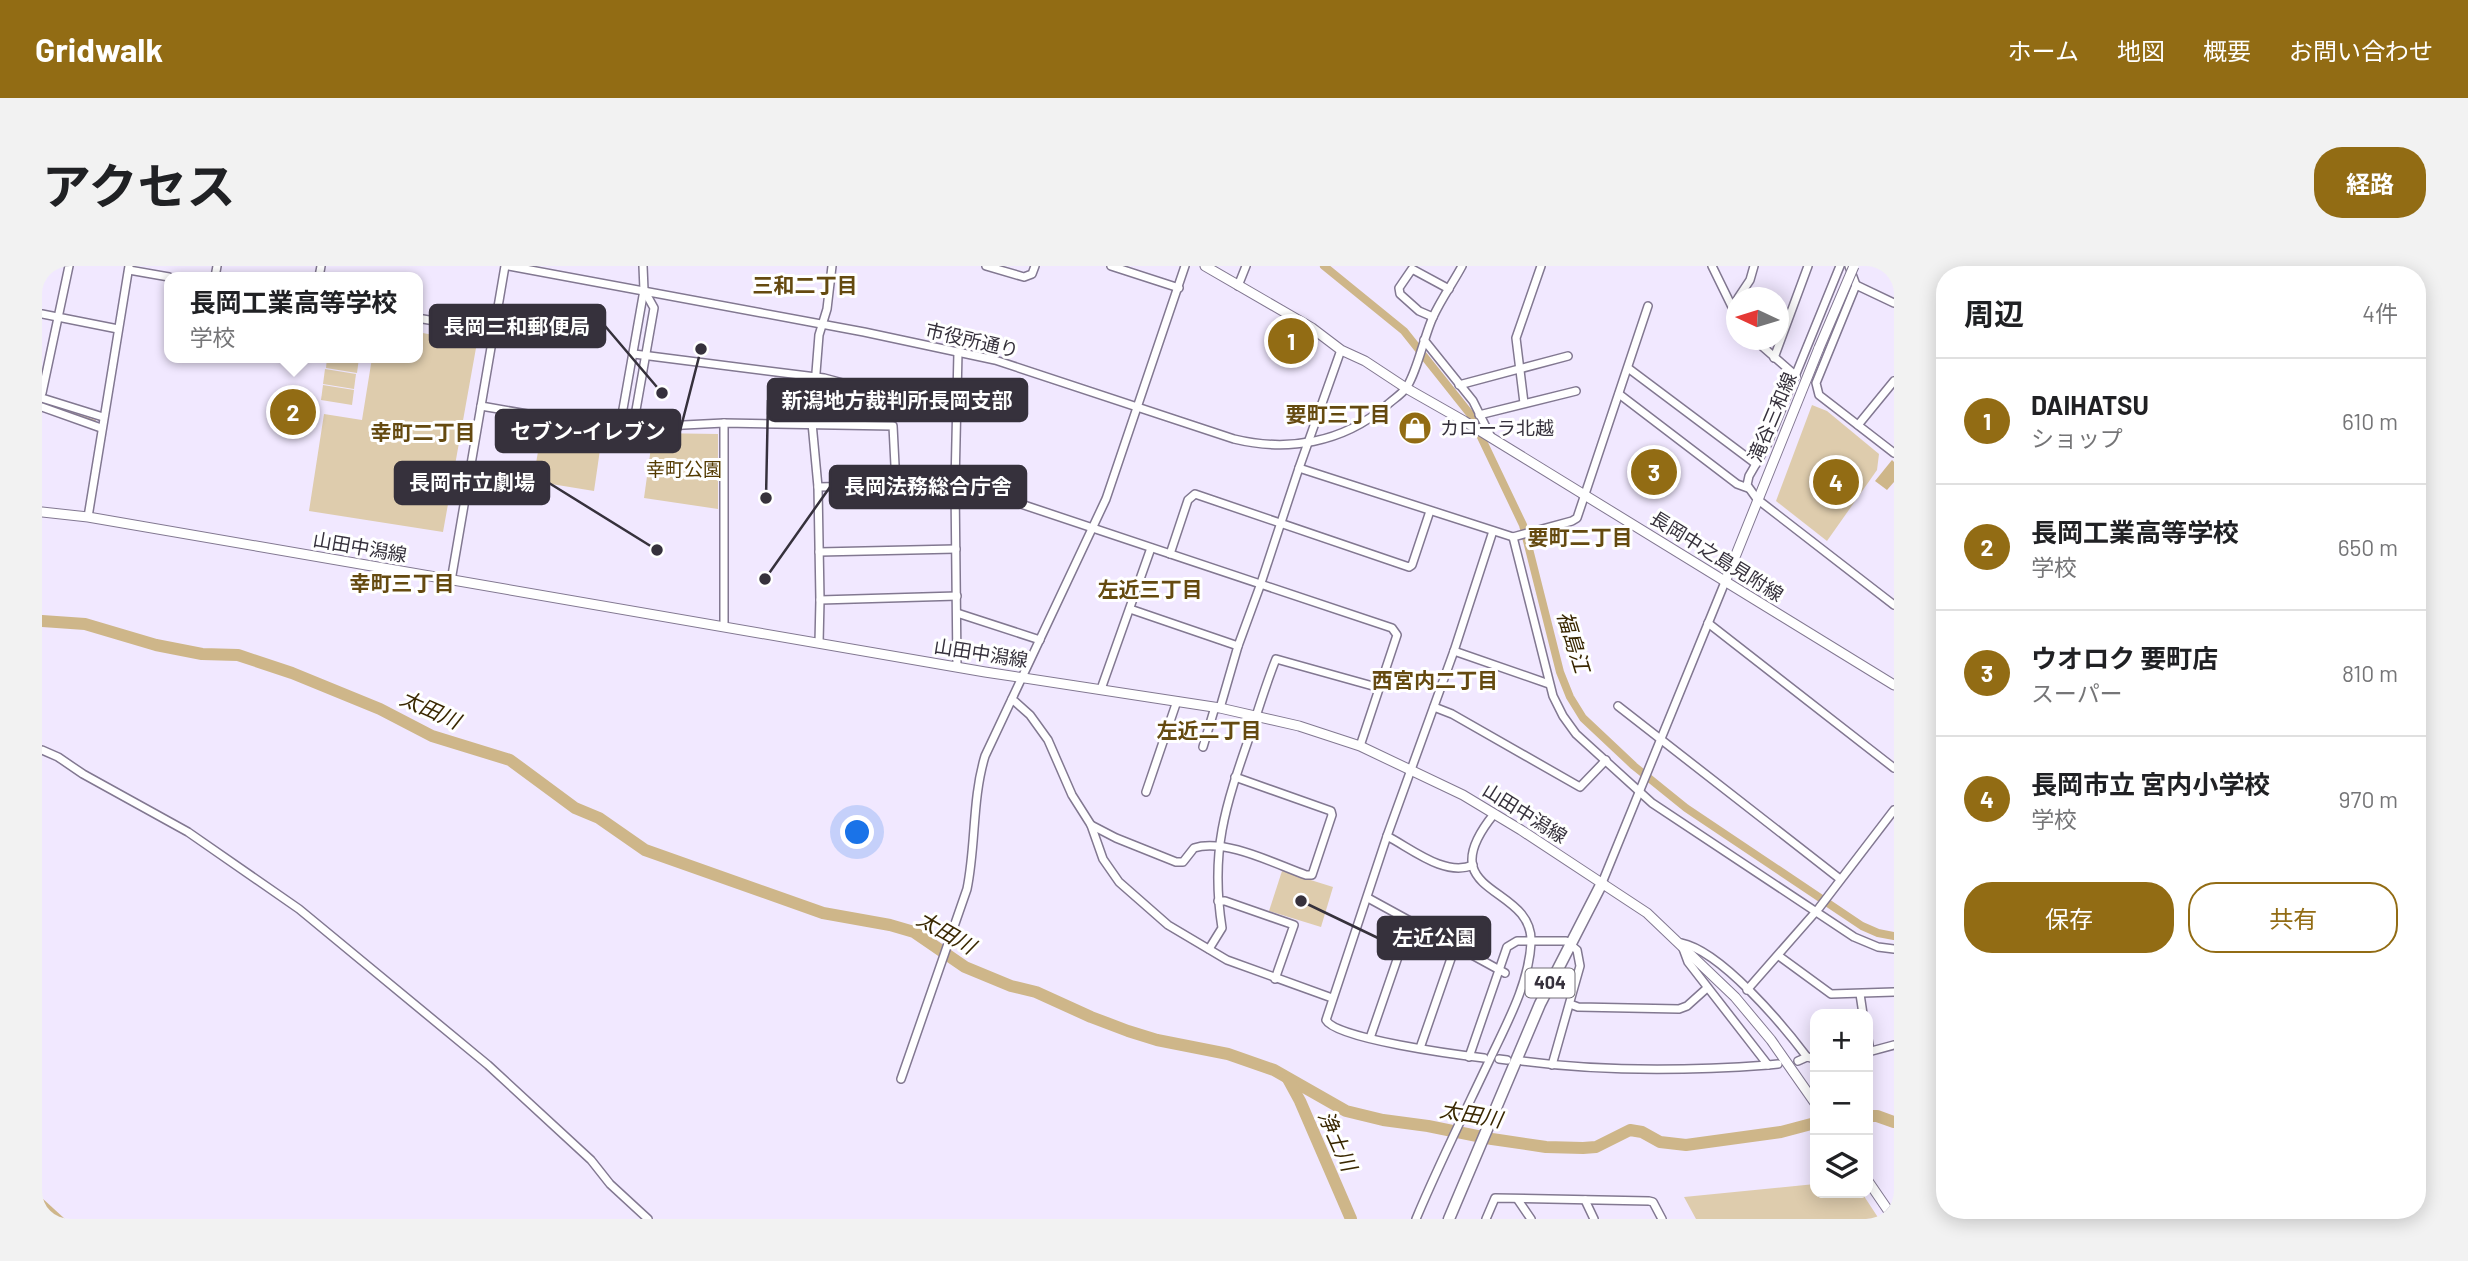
<!DOCTYPE html>
<html lang="ja">
<head>
<meta charset="utf-8">
<style>
  :root { --surface:#fff; --page:#f2f2f2; --text:#202124; --muted:#757577; --line:#e0e0e0; --accent:#926c14 }
  body { margin:0; font-family:Barlow,"Noto Sans JP",sans-serif; background:var(--page); color:var(--text) }
  .controls { position:absolute; right:21px; bottom:21px; display:grid; overflow:hidden; border-radius:14px; box-shadow:0 4px 18px #0003 }
  .controls button { width:63px; height:63px; display:grid; place-items:center; padding:0; border:0; border-bottom:2px solid var(--line); background:var(--surface); color:var(--text); font:35px sans-serif }
  .compass { position:absolute; left:1684px; top:21px; width:63px; height:63px; border-radius:50%; background:var(--surface); box-shadow:0 4px 18px #0003; rotate:274deg }
  .you { position:absolute; left:816px; top:567px; width:24px; height:24px; margin:-18px; border:5px solid #fff; border-radius:50%; background:#1a73e8; box-shadow:0 0 0 10px #1a73e833 }
  .badge { display:grid; place-items:center; width:46px; height:46px; border-radius:50%; background:var(--accent); color:#fff; font-size:23px; font-weight:700 }
  .pin { position:absolute; translate:-50% -50%; border:4px solid #fff; box-shadow:0 2px 7px #0006 }
  .popup { position:absolute; left:122px; top:6px; width:259px; height:91px; box-sizing:border-box; display:grid; place-content:center; border-radius:14px; background:var(--surface); filter:drop-shadow(0 2px 5px #0005); font-size:23px; white-space:nowrap; color:var(--muted) }
  .popup b { font-size:26px; color:var(--text) }
  .popup::after { content:''; position:absolute; left:50%; top:100%; margin-left:-14px; border:14px solid transparent; border-top-color:var(--surface) }
  .list { margin:0; padding:0; list-style:none }
  h2 { display:flex; justify-content:space-between; align-items:center; height:91px; margin:0; padding:0 28px; font-size:30px }
  h2 small { font-size:23px; font-weight:400; color:var(--muted) }
  .list li { display:grid; grid-template-columns:46px 1fr auto; gap:21px; align-items:center; box-sizing:border-box; height:126px; padding:0 28px; border-top:2px solid var(--line) }
  .list b { display:block; font-size:26px; white-space:nowrap }
  .list p { margin:0; font-size:23px; white-space:nowrap; color:var(--muted) }
  .list em { font-size:23px; font-style:normal; color:var(--muted) }
  .actions { display:flex; gap:14px; padding:21px 28px }
  .actions a { flex:1; padding:16px 0; border:2px solid var(--accent); border-radius:28px; text-align:center; font-size:24px; color:var(--accent) }
  .actions .main { background:var(--accent); color:#fff }
  .icon { flex:none; width:38px; height:38px; fill:none; stroke:currentColor; stroke-width:2; stroke-linecap:round; stroke-linejoin:round }
  .map { position:relative; flex:none; width:1852px; height:953px; overflow:hidden; border-radius:28px }
  header { display:flex; align-items:center; gap:42px; box-sizing:border-box; height:98px; padding:0 35px; background:var(--accent); color:#fff }
  header strong { font-size:33px }
  nav { display:flex; gap:38px; margin-inline-start:auto; font-size:24px }
  .intro { display:flex; align-items:center; justify-content:space-between; box-sizing:border-box; height:168px; padding:0 42px }
  h1 { margin:0; font-size:49px }
  .button { padding:18px 32px; border-radius:28px; background:var(--accent); color:#fff; font-size:24px; font-weight:700 }
  main { display:flex; gap:42px; padding:0 42px }
  aside { flex:1; background:var(--surface); border-radius:28px; box-shadow:0 4px 18px #0003 }
  .map>svg:first-child { display:block }
  .green { fill:#deccad }
  .water { fill:#ceb689 }
  .lines { fill:none; stroke-linecap:round; stroke-linejoin:round }
  .stream { stroke:#ceb689; stroke-width:2 }
  .canal { stroke:#ceb689; stroke-width:8 }
  .river { stroke:#ceb689; stroke-width:12 }
  .minor-casing { stroke:#827891; stroke-width:10 }
  .major-casing { stroke:#827891; stroke-width:11 }
  .highway-casing { stroke:#827891; stroke-width:13 }
  .minor { stroke:#fff; stroke-width:7 }
  .major { stroke:#fff; stroke-width:9 }
  .highway { stroke:#fff; stroke-width:10 }
  .rail { stroke:#6c6674; stroke-width:2; stroke-dasharray:14 7; stroke-linecap:butt }
  .major-bridge-casing { stroke:#827891; stroke-width:11; stroke-linecap:butt }
  .major-bridge { stroke:#fff; stroke-width:9 }
  .labels { text-anchor:middle; stroke-width:6; stroke-linejoin:round; paint-order:stroke }
  .shield { fill:#fff; stroke:#726f76; stroke-width:2 }
  .shield-label { font-size:18px; font-weight:bold; fill:#36313c }
  .street-label { font-size:19px; fill:#36313c; stroke:#fff }
  .poi-label { font-size:19px; fill:#36313c; stroke:#fff; text-anchor:start }
  .park-label { font-size:19px; fill:#533a00; stroke:#fff }
  .neighbourhood-label { font-size:21px; font-weight:bold; fill:#654a10; stroke:#fff }
  .water-label { font-size:21px; font-style:italic; fill:#392701; stroke:#fff }
  .leader { fill:none; stroke:#36313c; stroke-width:2.5 }
  .callout-dot { fill:#36313c; stroke:#fff; stroke-width:2.5 }
  .callout { fill:#36313c; stroke:#36313c; stroke-width:2.5 }
  .callout-label { font-size:21px; text-anchor:middle; font-weight:bold; fill:#fff }
</style>
</head>
<body>
<header>
<strong>Gridwalk</strong>
<nav><a>ホーム</a><a>地図</a><a>概要</a><a>お問い合わせ</a></nav>
</header>
<div class="intro"><h1>アクセス</h1><a class="button">経路</a></div>
<main>
<div class="map">
<svg width="1852" height="953" viewBox="0 0 1852 953">
  <rect width="100%" height="100%" fill="#f1e8ff"/>
  <g class="green">
    <path d="M375,66L431,76L434,82L401,266L267,245L282,148L320,154L330,92H375Z"/>
    <path d="M285,92H317L315,107L284,102Z"/>
    <path d="M283,103L314,108L312,123L281,118Z"/>
    <path d="M281,119L312,124L310,139L279,134Z"/>
    <path d="M1770,139L1785,145L1837,188L1835,204L1785,275L1734,235Z"/>
    <path d="M503,160L560,170L552,225L491,215L500,162Z"/>
    <path d="M611,167L676,168V243L602,232Z"/>
    <path d="M1240,605L1291,621L1279,661L1227,645Z"/>
    <path d="M1773,918V927H1820L1837,953H1654L1642,931Z"/>
  </g>
  <g class="water">
    <path d="M1850,194L1852,196V216L1845,224L1833,215Z"/>
    <path d="M0,932L23,953H0Z"/>
  </g>
  <g class="lines">
    <path class="stream" d="M14,142L53,155"/>
    <path class="canal" d="M1282,0L1362,65L1428,148L1481,259L1518,406L1528,431L1541,452L1592,500L1644,542L1820,660L1836,667L1852,670"/>
    <g class="river">
      <path d="M0,355L43,358L114,379L160,388L196,389L250,407L338,443L390,470L468,494L533,542L557,552L603,584L781,647L848,659L872,666L923,701L969,720L994,726L1049,751L1086,765L1115,774L1186,788L1232,804L1304,845L1341,854L1386,860L1450,873L1504,881L1541,882L1554,881L1588,864L1600,866L1618,876L1644,879L1739,866L1773,857"/>
      <path d="M1246,813L1258,835L1309,953"/>
      <path d="M1826,850H1835L1852,856"/>
    </g>
    <defs>
      <g id="minor">
        <path d="M467,0L822,66L953,94L1192,173C1246,186 1300,177 1344,140C1350,134 1359,129 1364,122C1375,107 1382,70 1391,51C1399,33 1411,17 1420,0"/>
        <path d="M944,0L982,11L990,8L993,0"/>
        <path d="M1069,0L1137,22"/>
        <path d="M1670,0L1694,49"/>
        <path d="M1798,0L1725,179L1707,210L1705,219L1715,233L1852,339"/>
        <path d="M1807,0L1814,19L1774,117L1777,129L1852,187"/>
        <path d="M87,4L127,11"/>
        <path d="M173,11L175,0"/>
        <path d="M277,11L279,0"/>
        <path d="M1814,19L1852,37"/>
        <path d="M1196,20L1204,0"/>
        <path d="M1696,32L1708,14L1712,0"/>
        <path d="M0,48L76,63"/>
        <path d="M1391,51L1377,45L1358,28L1357,22L1370,3L1407,23"/>
        <path d="M375,52L452,65"/>
        <path d="M1382,74L1431,135L1449,171"/>
        <path d="M1713,74L1754,110"/>
        <path d="M592,88L782,112L916,148"/>
        <path d="M1732,92L1766,0"/>
        <path d="M1586,102L1714,198"/>
        <path d="M1417,119L1526,90"/>
        <path d="M0,127L27,0"/>
        <path d="M1577,128L1695,218L1706,222"/>
        <path d="M0,132L61,151"/>
        <path d="M1482,137L1474,72L1499,0"/>
        <path d="M439,140L560,161H602L682,157L851,160L854,219"/>
        <path d="M0,141L59,162"/>
        <path d="M1437,149L1534,125"/>
        <path d="M682,157V360"/>
        <path d="M1816,159L1852,115"/>
        <path d="M578,160L602,24L601,0"/>
        <path d="M591,161L612,42L602,24"/>
        <path d="M1257,202L1471,271L1530,255L1535,252L1606,40"/>
        <path d="M776,221L913,218L931,222L1350,362L1355,369L1318,480"/>
        <path d="M46,251L87,0"/>
        <path d="M1471,271L1511,430L1521,450L1534,468L1610,537L1812,671L1836,681L1852,683"/>
        <path d="M777,286L914,283"/>
        <path d="M1128,288L1146,234L1153,228L1367,301L1370,299L1388,245"/>
        <path d="M409,315L463,0"/>
        <path d="M778,334L915,330"/>
        <path d="M1088,343L1196,380"/>
        <path d="M915,347L998,374"/>
        <path d="M1666,357L1852,502"/>
        <path d="M777,377L778,334L776,221L770,157L777,69L785,43L790,0"/>
        <path d="M1412,385L1507,418"/>
        <path d="M915,401L913,218L916,86"/>
        <path d="M1059,423L1109,282"/>
        <path d="M970,433L988,449L1006,474L1030,529L1049,559L1061,593L1077,616L1126,659L1185,694L1290,732"/>
        <path d="M1576,440L1798,613"/>
        <path d="M1392,441L1410,448L1538,521L1564,494"/>
        <path d="M1178,442L1196,380L1218,320L1257,202L1299,84"/>
        <path d="M1161,481L1173,441"/>
        <path d="M0,484L16,491L41,508L146,566L257,643L446,799L549,894L568,918L606,953"/>
        <path d="M1104,526L1135,435"/>
        <path d="M1049,559L1074,572L1134,596H1141L1152,582C1183,572 1233,598 1264,609H1270L1290,549L1289,545L1193,511"/>
        <path d="M1345,570C1370,583 1403,611 1431,599"/>
        <path d="M1560,617L1683,316"/>
        <path d="M1326,632L1463,707"/>
        <path d="M1176,635H1183L1252,659L1233,713"/>
        <path d="M1167,683L1180,662C1168,585 1183,541 1208,469C1216,444 1224,418 1234,393L1338,422"/>
        <path d="M1737,690L1789,728L1852,726"/>
        <path d="M1705,724L1777,642L1852,544"/>
        <path d="M1818,728L1821,748"/>
        <path d="M1528,738L1536,741L1637,743L1645,740L1665,722"/>
        <path d="M1328,772L1368,656"/>
        <path d="M1826,773L1828,785"/>
        <path d="M1378,782L1413,681"/>
        <path d="M1826,786L1852,779"/>
        <path d="M1427,791L1465,681L1475,675H1524L1535,684L1538,700L1510,799"/>
        <path d="M1442,792C1417,789 1294,773 1284,754L1345,570L1412,385L1451,265"/>
        <path d="M1457,793L1465,794"/>
        <path d="M1480,795C1562,806 1645,805 1726,799"/>
        <path d="M1756,795L1765,791L1773,793"/>
        <path d="M1736,798L1726,799L1646,696L1639,677C1679,685 1740,758 1765,791"/>
        <path d="M859,813L925,623C934,579 930,533 943,490L1064,233L1143,0"/>
        <path d="M1476,934L1489,953"/>
        <path d="M1543,934L1552,953"/>
        <path d="M1374,953C1397,898 1423,846 1448,793C1465,757 1487,717 1489,677C1492,617 1385,631 1452,548"/>
        <path d="M1444,953L1453,932L1607,935L1611,936L1620,953"/>
      </g>
      <g id="major">
        <path d="M1163,0L1270,62L1299,84L1323,95L1364,122L1422,155L1852,419"/>
        <path d="M0,246L46,251L943,406L1178,442L1257,460L1318,480L1421,529L1479,564L1605,647L1693,731L1729,774L1773,837"/>
        <path d="M1683,316L1777,82"/>
        <path d="M1826,915L1852,953"/>
      </g>
      <path id="highway" d="M1407,953L1498,738L1560,617"/>
    </defs>
    <use href="#minor" class="minor-casing"/>
    <use href="#major" class="major-casing"/>
    <use href="#highway" class="highway-casing"/>
    <use href="#minor" class="minor"/>
    <use href="#major" class="major"/>
    <use href="#highway" class="highway"/>
    <path class="rail" d="M1844,0L1852,7"/>
    <defs>
      <path id="major-bridge" d="M1777,82L1812,0"/>
    </defs>
    <use href="#major-bridge" class="major-bridge-casing"/>
    <use href="#major-bridge" class="major-bridge"/>
  </g>
  <defs>
    <symbol id="shop-disc" viewBox="-11 -11 22 22"><circle r="9.5" fill="#926c14" stroke="#fff"/><path d="M-5-2.5h2.3a2.7 3.5 0 0 1 5.4 0H5L5.5 6h-11ZM-1.5-2.5h3a1.5 2.3 0 0 0-3 0Z" fill="#fff"/></symbol>
  </defs>
  <g fill-rule="evenodd">
    <use href="#shop-disc" x="1354" y="143" width="38" height="38"/>
  </g>
  <g class="labels">
    <rect class="shield" x="1483.5" y="702.5" width="49" height="29" rx="5"/>
    <g class="shield-label">
      <text x="1508" y="723">404</text>
    </g>
    <g class="street-label">
      <text transform="translate(930 74) rotate(13)" y="7">市役所通り</text>
      <text transform="translate(1730 151) rotate(-67)" y="7">滝谷三和線</text>
      <text transform="translate(318 281) rotate(10)" y="7">山田中潟線</text>
      <text transform="translate(1675 290) rotate(32)" y="7">長岡中之島見附線</text>
      <text transform="translate(939 387) rotate(9)" y="7">山田中潟線</text>
      <text transform="translate(1483 547) rotate(32)" y="7">山田中潟線</text>
    </g>
    <g class="poi-label">
      <text x="1398" y="169">カローラ北越</text>
    </g>
    <g class="park-label">
      <text x="642" y="210">幸町公園</text>
    </g>
    <g class="neighbourhood-label">
      <text x="763" y="27">三和二丁目</text>
      <text x="1296" y="156">要町三丁目</text>
      <text x="381" y="174">幸町二丁目</text>
      <text x="1538" y="279">要町二丁目</text>
      <text x="360" y="325">幸町三丁目</text>
      <text x="1108" y="331">左近三丁目</text>
      <text x="1393" y="422">西宮内二丁目</text>
      <text x="1167" y="472">左近二丁目</text>
    </g>
    <g class="water-label">
      <text transform="translate(1531 376) rotate(73)" y="7">福島江</text>
      <text transform="translate(388 444) rotate(24)" y="7">太田川</text>
      <text transform="translate(904 667) rotate(30)" y="7">太田川</text>
      <text transform="translate(1429 849) rotate(10)" y="7">太田川</text>
      <text transform="translate(1295 875) rotate(66)" y="7">浄土川</text>
    </g>
  </g>
  <path class="leader" d="M620 127L563 60M724 232L726 134M659 83L638 165M615 284L507 217M723 313L788 221M1259 635L1336 672"/>
  <g class="callout-dot">
    <circle cx="620" cy="127" r="7"/>
    <circle cx="724" cy="232" r="7"/>
    <circle cx="659" cy="83" r="7"/>
    <circle cx="615" cy="284" r="7"/>
    <circle cx="723" cy="313" r="7"/>
    <circle cx="1259" cy="635" r="7"/>
  </g>
  <g class="callout">
    <rect x="388" y="39" width="175" height="42" rx="7"/>
    <rect x="726" y="113" width="259" height="42" rx="7"/>
    <rect x="454" y="144" width="184" height="42" rx="7"/>
    <rect x="353" y="196" width="154" height="42" rx="7"/>
    <rect x="788" y="200" width="196" height="42" rx="7"/>
    <rect x="1336" y="651" width="112" height="42" rx="7"/>
  </g>
  <g class="callout-label">
    <text x="475" y="68">長岡三和郵便局</text>
    <text x="855" y="142">新潟地方裁判所長岡支部</text>
    <text x="546" y="173">セブン-イレブン</text>
    <text x="430" y="224">長岡市立劇場</text>
    <text x="886" y="228">長岡法務総合庁舎</text>
    <text x="1392" y="679">左近公園</text>
  </g>
</svg>
<div class="controls">
<button>+</button>
<button>−</button>
<button><svg class="icon" aria-label="layers" viewBox="0 0 24 24"><path d="M12 4l9 5-9 5-9-5zM3 14l9 5 9-5"/></svg></button>
</div>
<svg class="compass" viewBox="-18 -18 36 36"><path d="M0-13l5 13h-10z" fill="#e53935"/><path d="M0 13l5-13h-10z" fill="#757577"/></svg>
<div class="you"></div>
<div class="pin badge" style="left:1249px;top:75px">1</div>
<div class="pin badge" style="left:251px;top:146px">2</div>
<div class="popup"><b>長岡工業高等学校</b>学校</div>
<div class="pin badge" style="left:1612px;top:206px">3</div>
<div class="pin badge" style="left:1794px;top:216px">4</div>
</div>
<aside>
<h2>周辺<small>4件</small></h2>
<ul class="list">
<li><span class="badge">1</span><div><b>DAIHATSU</b><p>ショップ</p></div><em>610 m</em></li>
<li><span class="badge">2</span><div><b>長岡工業高等学校</b><p>学校</p></div><em>650 m</em></li>
<li><span class="badge">3</span><div><b>ウオロク 要町店</b><p>スーパー</p></div><em>810 m</em></li>
<li><span class="badge">4</span><div><b>長岡市立 宮内小学校</b><p>学校</p></div><em>970 m</em></li>
</ul>
<div class="actions"><a class="main">保存</a><a>共有</a></div>
</aside>
</main>
</body>
</html>
